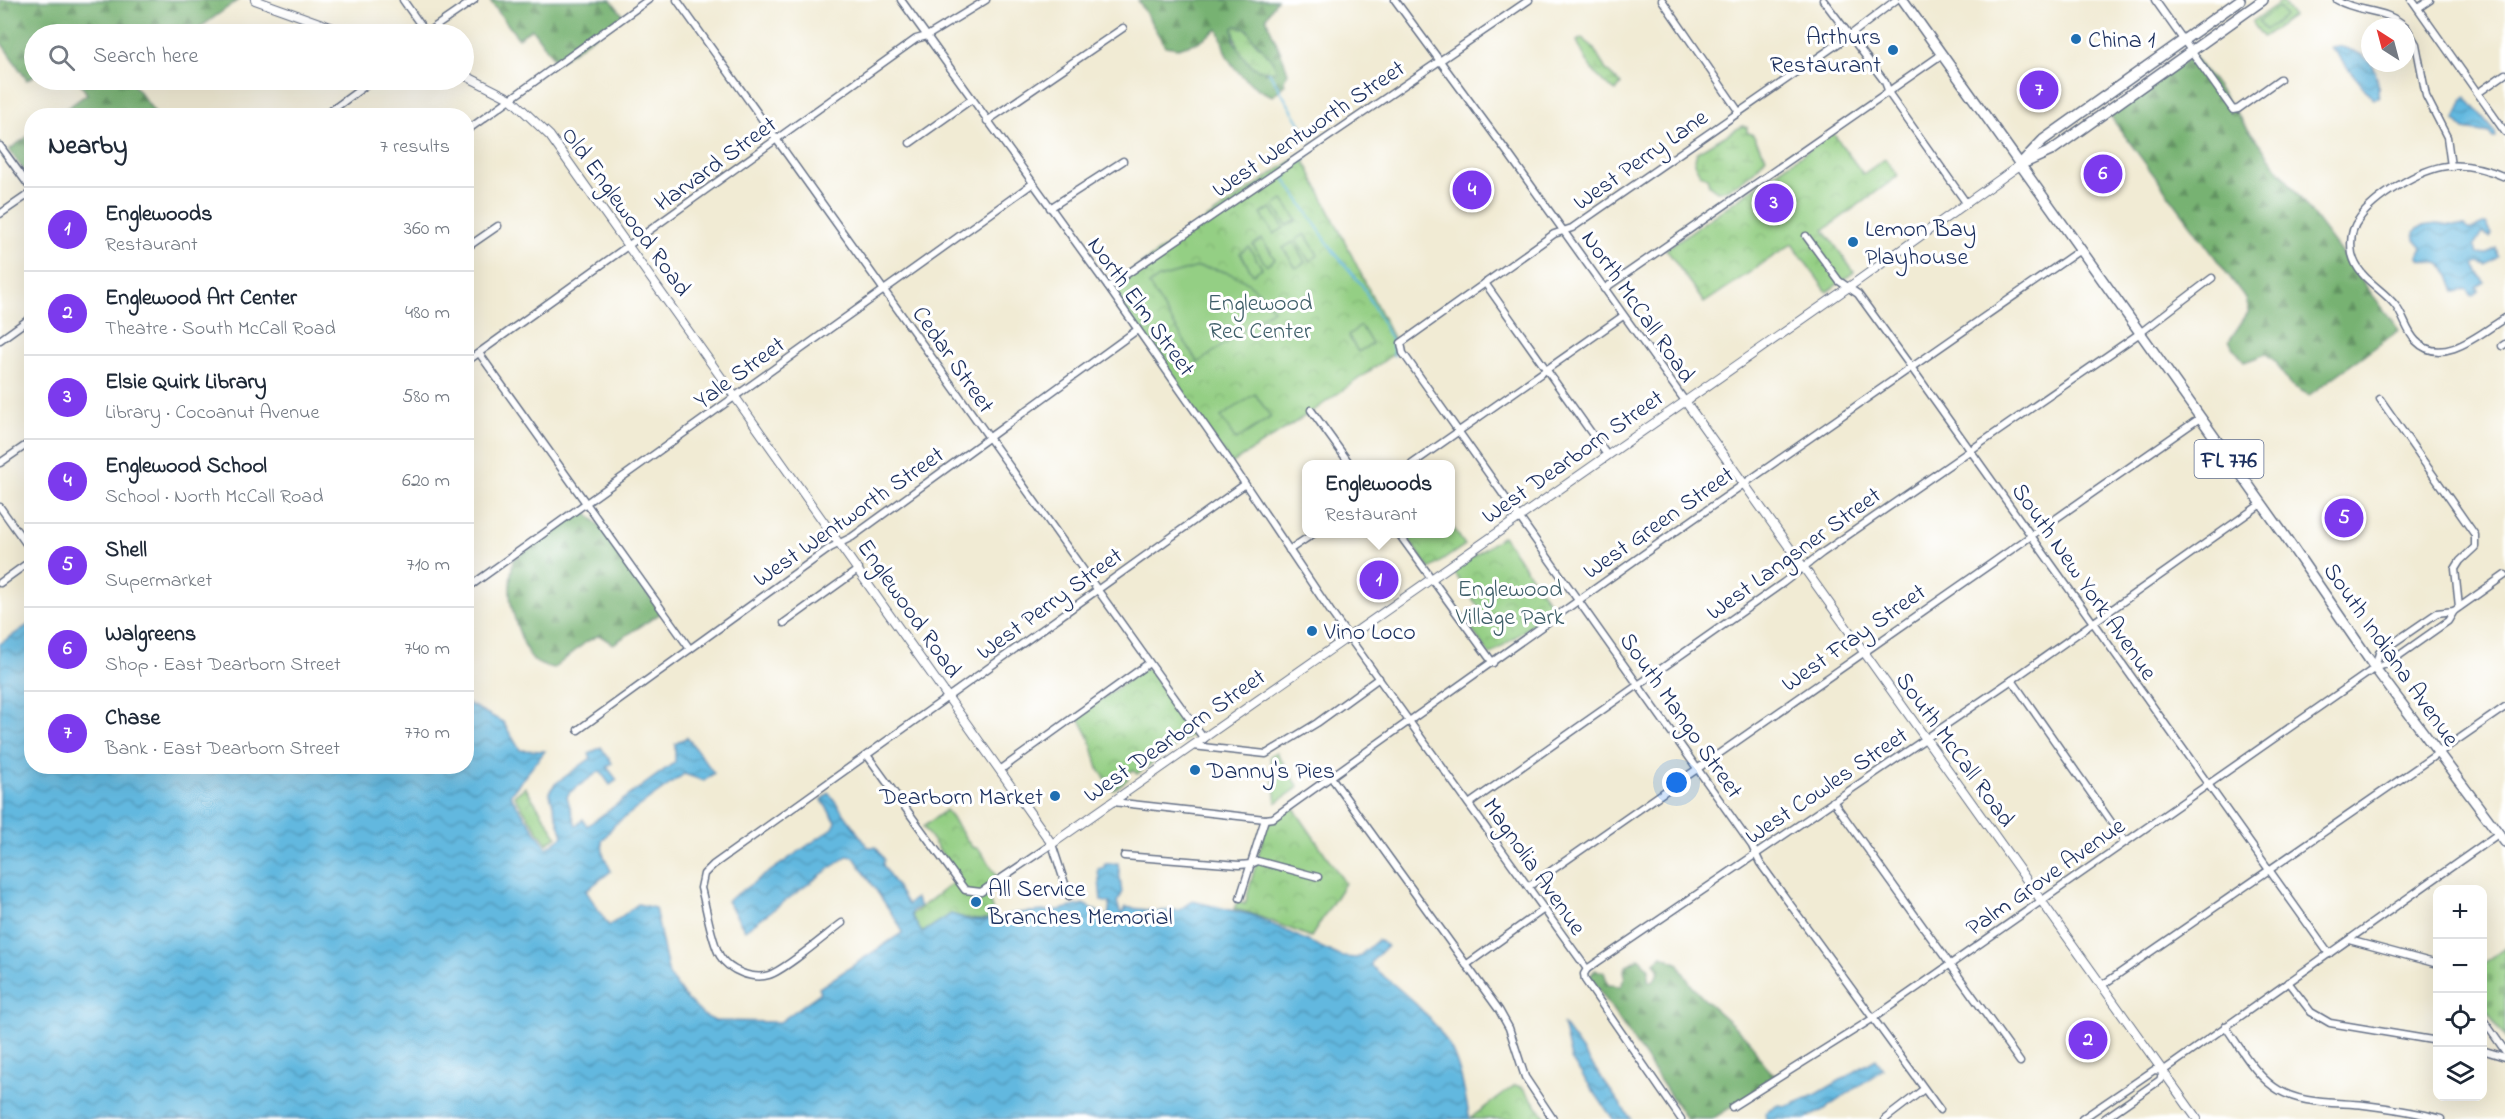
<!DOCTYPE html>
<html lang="en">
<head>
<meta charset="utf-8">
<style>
  :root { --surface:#fff; --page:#f6f6f7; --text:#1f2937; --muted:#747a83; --line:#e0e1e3; --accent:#7c3aed }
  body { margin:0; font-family:"Indie Flower",sans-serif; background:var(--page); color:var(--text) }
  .controls { position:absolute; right:18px; bottom:18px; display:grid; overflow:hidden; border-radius:12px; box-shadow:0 6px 24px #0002 }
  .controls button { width:54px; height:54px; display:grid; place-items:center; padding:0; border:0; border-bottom:2px solid var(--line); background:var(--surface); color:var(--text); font:30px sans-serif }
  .compass { position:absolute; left:2361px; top:18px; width:54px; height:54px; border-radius:50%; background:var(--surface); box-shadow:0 6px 24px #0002; rotate:324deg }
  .you { position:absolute; left:1677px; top:783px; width:21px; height:21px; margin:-15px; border:4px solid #fff; border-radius:50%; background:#1a73e8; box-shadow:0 0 0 9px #1a73e833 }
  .badge { display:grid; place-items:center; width:39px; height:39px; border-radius:50%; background:var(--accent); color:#fff; font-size:20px; font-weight:700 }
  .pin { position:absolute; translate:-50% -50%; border:3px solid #fff; box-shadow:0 2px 6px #0006 }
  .popup { position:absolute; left:1302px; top:460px; width:153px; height:78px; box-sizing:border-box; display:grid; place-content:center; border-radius:12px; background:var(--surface); filter:drop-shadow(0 2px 4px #0005); font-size:20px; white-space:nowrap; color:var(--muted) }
  .popup b { font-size:22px; color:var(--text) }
  .popup::after { content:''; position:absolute; left:50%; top:100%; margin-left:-12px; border:12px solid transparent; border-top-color:var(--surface) }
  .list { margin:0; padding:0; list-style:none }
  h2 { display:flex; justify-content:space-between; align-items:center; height:78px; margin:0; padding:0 24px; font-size:26px }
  h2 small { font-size:20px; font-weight:400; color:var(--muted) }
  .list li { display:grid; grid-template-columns:39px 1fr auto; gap:18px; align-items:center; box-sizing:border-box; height:84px; padding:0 24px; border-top:2px solid var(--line) }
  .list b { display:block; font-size:22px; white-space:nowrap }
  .list p { margin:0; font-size:20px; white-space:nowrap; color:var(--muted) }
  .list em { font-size:20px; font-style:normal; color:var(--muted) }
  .icon { flex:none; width:33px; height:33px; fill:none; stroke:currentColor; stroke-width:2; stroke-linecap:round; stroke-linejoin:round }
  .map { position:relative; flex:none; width:2505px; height:1119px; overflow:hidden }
  .search { position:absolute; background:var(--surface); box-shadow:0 6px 24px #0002; left:24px; top:24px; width:450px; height:66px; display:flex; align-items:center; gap:15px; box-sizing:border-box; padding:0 21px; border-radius:33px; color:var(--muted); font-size:22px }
  .panel { position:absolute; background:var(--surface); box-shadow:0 6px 24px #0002; left:24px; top:108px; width:450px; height:666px; border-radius:24px }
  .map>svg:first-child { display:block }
  .forest { fill:url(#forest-firs); stroke:#497068; stroke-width:1.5; fill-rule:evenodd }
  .wetland { fill:url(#wetland-marsh); stroke:#587f71; stroke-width:1.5 }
  .cemetery { fill:url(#cemetery-stones); stroke:#587f71; stroke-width:1.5 }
  .park { fill:url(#park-crowns); stroke:#587f71; stroke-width:1.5 }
  .garden { fill:#94cf84; stroke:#587f71; stroke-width:1.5 }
  .water { fill:url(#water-waves); stroke:#3e749e; stroke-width:1.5 }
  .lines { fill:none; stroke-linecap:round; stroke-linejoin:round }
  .stream { stroke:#62b8df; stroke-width:2 }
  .minor-casing { stroke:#667187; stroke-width:9 }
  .tertiary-casing { stroke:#667187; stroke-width:10 }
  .secondary-casing { stroke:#667187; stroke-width:12 }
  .primary-casing { stroke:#667187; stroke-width:12 }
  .minor { stroke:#fff; stroke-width:6 }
  .tertiary { stroke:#fff; stroke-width:8 }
  .secondary { stroke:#fff; stroke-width:9 }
  .primary { stroke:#fff; stroke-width:9 }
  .poi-dot { fill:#1f6fb2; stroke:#fff; stroke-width:2 }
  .labels { text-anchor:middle; stroke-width:6; stroke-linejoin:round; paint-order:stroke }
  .shield { fill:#fff; stroke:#5f6d8e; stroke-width:1.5 }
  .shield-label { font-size:22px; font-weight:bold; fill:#1b2f5e }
  .poi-label { font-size:24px; fill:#1b2f5e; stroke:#fff; text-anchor:start }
  .street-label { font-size:24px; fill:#1b2f5e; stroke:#fff }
  .park-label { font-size:24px; fill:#3f5f69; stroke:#fff }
</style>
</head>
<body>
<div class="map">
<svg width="2505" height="1119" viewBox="0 0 2505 1119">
  <defs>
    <pattern id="forest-firs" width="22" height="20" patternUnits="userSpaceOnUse" patternTransform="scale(1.5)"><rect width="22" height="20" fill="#77b272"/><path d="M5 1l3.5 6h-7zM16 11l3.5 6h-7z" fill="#619161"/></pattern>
    <pattern id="wetland-marsh" width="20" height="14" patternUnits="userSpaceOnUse" patternTransform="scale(1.5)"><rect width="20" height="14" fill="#94cf84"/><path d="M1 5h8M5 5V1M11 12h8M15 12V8" fill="none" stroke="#7fb274"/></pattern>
    <pattern id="cemetery-stones" width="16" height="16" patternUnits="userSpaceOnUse" patternTransform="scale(1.5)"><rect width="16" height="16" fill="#94cf84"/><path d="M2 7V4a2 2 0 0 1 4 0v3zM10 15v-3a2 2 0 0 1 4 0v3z" fill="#7fb274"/></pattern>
    <pattern id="park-crowns" width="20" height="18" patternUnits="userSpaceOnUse" patternTransform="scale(1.5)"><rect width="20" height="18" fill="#94cf84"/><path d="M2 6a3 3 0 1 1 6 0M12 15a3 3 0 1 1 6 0" fill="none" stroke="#7fb274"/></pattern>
    <pattern id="water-waves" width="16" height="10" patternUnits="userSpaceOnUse" patternTransform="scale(1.5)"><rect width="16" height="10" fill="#62b8df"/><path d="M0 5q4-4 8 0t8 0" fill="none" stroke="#5096b8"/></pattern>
  </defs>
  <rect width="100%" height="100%" fill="#fff"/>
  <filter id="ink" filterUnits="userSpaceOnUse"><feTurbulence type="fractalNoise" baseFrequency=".0167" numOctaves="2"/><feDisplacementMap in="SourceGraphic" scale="12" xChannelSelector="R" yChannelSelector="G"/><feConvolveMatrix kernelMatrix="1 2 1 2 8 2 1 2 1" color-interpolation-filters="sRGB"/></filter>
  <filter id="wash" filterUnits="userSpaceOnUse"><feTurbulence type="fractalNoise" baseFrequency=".008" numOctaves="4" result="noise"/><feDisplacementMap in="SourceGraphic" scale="24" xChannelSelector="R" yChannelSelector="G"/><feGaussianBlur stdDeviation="1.35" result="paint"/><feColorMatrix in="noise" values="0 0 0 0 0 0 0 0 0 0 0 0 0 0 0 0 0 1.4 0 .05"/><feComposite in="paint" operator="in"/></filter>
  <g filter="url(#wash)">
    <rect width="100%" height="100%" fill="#f1ebd4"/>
    <g class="forest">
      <path d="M0,0H238L191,34H34V76L27,80L0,41Z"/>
      <path d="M611,0L623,15L557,63L532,29L518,38L490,1Z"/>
      <path d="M1138,0H1277L1266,17C1272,36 1283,54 1288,73L1284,80L1285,84L1273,96C1255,90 1236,73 1227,56C1223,48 1222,37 1218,29L1198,42L1178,48L1165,46ZM1236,26L1246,28L1252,38L1262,48L1270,72L1265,73L1234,42L1233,28Z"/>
      <path d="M2193,55L2399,330L2309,395L2289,384L2276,362L2266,354L2244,362L2229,341L2249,311L2246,299L2110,116Z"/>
      <path d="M78,80H130L156,114L57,115L87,94Z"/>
      <path d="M31,134V180L9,150Z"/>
      <path d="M585,510L603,530L661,613L613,644L599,635L586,642L554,668C546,667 538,665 533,660C523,648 510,609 510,593C509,583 512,571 513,560Z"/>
      <path d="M1662,956L1679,964C1693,998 1727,1015 1750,1042C1754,1045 1754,1049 1757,1054C1762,1063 1770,1071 1778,1078L1712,1119H1686L1590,976L1595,970L1604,972L1608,985L1621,986L1625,976L1624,970L1627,965L1639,958L1649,969L1648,981L1653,982L1659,972L1655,962Z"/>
    </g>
    <g class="wetland">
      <path d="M1236,26L1246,28C1249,32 1251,37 1254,41C1263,51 1273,57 1276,70L1274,72C1247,73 1237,51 1233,28Z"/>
      <path d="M1582,38L1592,46L1606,70L1621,84L1616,91C1594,78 1587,63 1577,41Z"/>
      <path d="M1742,126L1747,127V132L1753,135L1766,157C1756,171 1734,191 1717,191L1709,185L1707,177L1700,174L1694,163L1697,152Z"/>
    </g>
    <path class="cemetery" d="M2505,948V1038L2483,1006V964Z"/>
    <g class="park">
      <path d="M2282,1L2293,16L2263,37L2252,22Z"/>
      <path d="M1833,133L1863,174L1885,159L1898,176L1824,230L1854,272L1827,292L1792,244L1704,303L1666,249Z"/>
      <path d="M1301,154L1399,350L1319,407L1231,464L1108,287Z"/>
      <path d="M1451,525L1465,545L1430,569L1405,534H1451Z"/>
      <path d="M1503,536L1554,609L1490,655L1464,619L1479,608L1453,571Z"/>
      <path d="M1144,669H1149L1192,735L1137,774L1133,770L1126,775L1128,779L1113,790L1098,768L1090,739L1078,716Z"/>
      <path d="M1276,752L1299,787L1276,803L1270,756Z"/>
      <path d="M525,787L557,836L547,844L514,796Z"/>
      <path d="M1293,807L1345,883L1311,937L1250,913L1234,909L1237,902L1245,904L1266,826Z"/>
      <path d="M946,810L972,847L979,849L1000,880L986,890L995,918C979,922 967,919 951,914L922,933L911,915L959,878L923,827Z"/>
      <path d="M1515,1085L1523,1088L1547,1119H1472V1117Z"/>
    </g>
    <g class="garden">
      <path d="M2279,7L2285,16L2265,30L2259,21Z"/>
      <path d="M1283,200L1297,220L1287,226L1274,206Z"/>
      <path d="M1271,208L1284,228L1274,234L1261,214Z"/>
      <path d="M1305,234L1318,255L1309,261L1296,240Z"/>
      <path d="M1262,239L1275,259L1266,265L1253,245Z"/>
      <path d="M1293,242L1305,262L1296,268L1283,248Z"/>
      <path d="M1249,247L1262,268L1253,274L1240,253Z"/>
      <path d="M1198,267C1231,269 1254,282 1273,309L1198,363L1149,285L1159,278Z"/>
      <path d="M1361,326L1372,344L1358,352L1348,335Z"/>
      <path d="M1255,394L1271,417L1236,440L1221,417Z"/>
    </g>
    <g class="water">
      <path d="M2338,46C2361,52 2374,58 2378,83C2379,88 2377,93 2379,98L2373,99L2331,47Z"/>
      <path d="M2466,97L2495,132L2496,137L2493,138L2489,133L2464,129L2455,120L2463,99Z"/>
      <path d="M2436,224L2465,226L2470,230L2483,224H2486L2492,234L2490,237L2482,233L2474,246L2478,254C2487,256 2489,251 2496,247L2498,257L2486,265L2478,262L2474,265L2484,282L2476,287L2479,291L2472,296L2467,289L2455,292L2449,276L2441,264L2421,260L2418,256L2422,247L2415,239L2414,232L2422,226Z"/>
      <path d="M31,623L32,766H466L467,703L503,722L520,750L545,751L510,795L547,848L563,836L549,792L555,784L591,758L589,754L601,747L612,763L607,767L617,780L610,785L600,771L569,793L567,797L576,826L583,819L587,826L675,762V744L687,737L714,773L704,781L684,774L614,825L602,841L603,854L611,871L586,891L609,926L638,904L655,908L669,975L684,996L703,1015L715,1021L780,1022L821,992L819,988L902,933L900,926L854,857L847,856L745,930L727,901L833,828L836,822L822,800L829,793L868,847H876L884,859L883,865L908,905L915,898L920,906L912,911L911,915L922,933L951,914L969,920L983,921L1016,913L1059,910L1083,904L1108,917L1110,903L1101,901L1098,869L1105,867L1104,864L1118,863L1122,894L1117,902L1121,915L1125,907L1155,911L1179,910L1192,901L1252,915L1342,957L1357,958L1378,940L1387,946L1372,961L1371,966C1400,989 1435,1017 1452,1051C1462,1072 1465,1097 1470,1119H0V644Z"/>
      <path d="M1563,1024L1631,1119H1613L1571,1059Z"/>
      <path d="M1876,1059L1883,1069L1822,1111L1804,1119H1766L1765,1113L1778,1105L1788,1106L1817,1094Z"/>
    </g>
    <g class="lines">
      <g class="stream">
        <path d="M1269,72L1310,140"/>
        <path d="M1308,157L1292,167L1284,178L1334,252L1362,285L1391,339L1394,356"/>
      </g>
    </g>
  </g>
  <g filter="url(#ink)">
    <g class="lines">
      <defs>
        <g id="minor">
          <path d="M403,0L427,34"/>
          <path d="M677,0L1204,739"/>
          <path d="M901,0L1108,287L1227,457L1333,615L1587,969"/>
          <path d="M1395,0L1510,156L1685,401"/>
          <path d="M1662,0L1739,112"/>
          <path d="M1823,0L1885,82L1890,95L1967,204"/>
          <path d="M1896,0L1849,36L1572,228L1554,234L1401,343L1403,353L1752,846L1760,863L1940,1110"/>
          <path d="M2155,0L2233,110L2238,109L2280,79"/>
          <path d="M2337,0C2359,13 2386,8 2406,27"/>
          <path d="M2412,0L2505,132"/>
          <path d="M2418,8L2430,0"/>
          <path d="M2406,27L2416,44L2426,96L2447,137L2451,166"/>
          <path d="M426,33L474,0"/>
          <path d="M2478,93L2505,74"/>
          <path d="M324,116L373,80"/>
          <path d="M987,121L1123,28"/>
          <path d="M466,131L648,0"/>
          <path d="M910,143L972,99"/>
          <path d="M0,146L32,190"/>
          <path d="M2505,177C2487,169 2467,164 2447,166C2420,169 2374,197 2359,219C2351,229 2350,242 2352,254C2358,279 2381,287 2395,305C2404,316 2406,331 2416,341C2442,368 2481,333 2505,318"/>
          <path d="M1050,208L1123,161"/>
          <path d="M0,214L32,192"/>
          <path d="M1806,236L1839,281L1858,294L1911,367L2329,954"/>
          <path d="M466,248L498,226"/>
          <path d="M1485,283L1607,455"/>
          <path d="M1108,287L1529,0"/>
          <path d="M1604,289L1941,55"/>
          <path d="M0,340L32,317"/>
          <path d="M2502,346L2505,344"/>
          <path d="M479,353L690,649"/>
          <path d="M466,362L916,39L927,36L986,0"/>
          <path d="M2380,399L2475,535V547L2460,561L2455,569L2459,607"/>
          <path d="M1311,410L1350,464"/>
          <path d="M0,463L32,441"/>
          <path d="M1412,464L1623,316"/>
          <path d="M0,507L32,552"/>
          <path d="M1399,534L1493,663"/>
          <path d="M1289,550L1313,534"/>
          <path d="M0,583L32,560"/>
          <path d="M466,589L1032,184"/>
          <path d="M784,623L859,569"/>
          <path d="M2375,668L2379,653L2389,646L2437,613L2454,611"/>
          <path d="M2012,680L2125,842"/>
          <path d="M578,730L830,548L852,537L1137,330"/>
          <path d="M1193,746L1266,754L1317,723L1379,678"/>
          <path d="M867,755L965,890L981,892L1052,844L1069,896"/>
          <path d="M1000,770L1149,663"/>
          <path d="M1331,777L1499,1010L1509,1028L1525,1077L1553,1119"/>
          <path d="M1833,801L2020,1062"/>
          <path d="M1113,802L1265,819L1273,818L1662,541L2080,250"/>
          <path d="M1469,804L1783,583L1822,553L2140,333L2212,278"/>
          <path d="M1124,856L1239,865L1251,864L1258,861L1318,877"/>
          <path d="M1528,887L2200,418"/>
          <path d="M1240,898L1265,819"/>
          <path d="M842,923C826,935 785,970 769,975C753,980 729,971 720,956C711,941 706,906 701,888L704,874L713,865L1244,485"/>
          <path d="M2349,940L2438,964"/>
          <path d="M1466,965L1544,909"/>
          <path d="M1587,969L2012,680L2261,504"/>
          <path d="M1587,969L1584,974L1585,980L1681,1119"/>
          <path d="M2288,982L2311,1012L2330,1023L2438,1041"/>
          <path d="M2101,986L2505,707"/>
          <path d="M2482,1018L2505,1051"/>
          <path d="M2225,1026C2240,1047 2253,1072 2274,1087C2299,1105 2335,1102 2364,1105C2389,1108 2416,1112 2441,1119"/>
          <path d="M2482,1050L2505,1057"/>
          <path d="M2163,1071L2498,834"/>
          <path d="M1732,1107L1872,1019L2375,668L2387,664L2448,621L2454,611L2505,575"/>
          <path d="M1885,1119L1924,1089"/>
          <path d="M2082,1119L2154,1070L2163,1071"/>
          <path d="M2104,1119L2160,1080L2163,1071"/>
        </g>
        <g id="tertiary">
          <path d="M255,0L350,34"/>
          <path d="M464,75L511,99L550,136L1052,844L1856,282L2020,165"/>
          <path d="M1685,401L2197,1119"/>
        </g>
        <g id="secondary">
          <path d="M2023,161L2043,140L2240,0"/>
          <path d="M2020,165L2051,151L2263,0"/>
        </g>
        <path id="primary" d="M1903,0L2282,532L2375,668L2505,842"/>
      </defs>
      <use href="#minor" class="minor-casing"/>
      <use href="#tertiary" class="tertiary-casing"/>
      <use href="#secondary" class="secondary-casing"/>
      <use href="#primary" class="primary-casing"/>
      <use href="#minor" class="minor"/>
      <use href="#tertiary" class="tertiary"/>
      <use href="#secondary" class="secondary"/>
      <use href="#primary" class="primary"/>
    </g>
  </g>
  <g class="poi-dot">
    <circle cx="2076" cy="39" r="6"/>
    <circle cx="1893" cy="50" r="6"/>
    <circle cx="1853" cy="242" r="6"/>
    <circle cx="1312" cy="631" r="6"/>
    <circle cx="1195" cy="770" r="6"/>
    <circle cx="1055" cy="796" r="6"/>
    <circle cx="976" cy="902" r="6"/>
  </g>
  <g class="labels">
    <rect class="shield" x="2194.5" y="440" width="69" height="38" rx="4.5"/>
    <g class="shield-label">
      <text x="2229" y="467">FL 776</text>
    </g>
    <g class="poi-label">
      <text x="1881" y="44" text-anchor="end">Arthurs<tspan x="1881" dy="28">Restaurant</tspan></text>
      <text x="2088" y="47">China 1</text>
      <text x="1865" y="236">Lemon Bay<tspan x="1865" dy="28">Playhouse</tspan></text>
      <text x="1324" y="639">Vino Loco</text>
      <text x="1207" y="778">Danny's Pies</text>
      <text x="1043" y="804" text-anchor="end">Dearborn Market</text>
      <text x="988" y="896">All Service<tspan x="988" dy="28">Branches Memorial</tspan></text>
    </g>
    <g class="street-label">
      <text transform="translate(1308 128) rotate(-34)" y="8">West Wentworth Street</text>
      <text transform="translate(1640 159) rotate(-35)" y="8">West Perry Lane</text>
      <text transform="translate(715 163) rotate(-36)" y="8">Harvard Street</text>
      <text transform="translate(627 211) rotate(54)" y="8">Old Englewood Road</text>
      <text transform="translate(1142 306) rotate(54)" y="8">North Elm Street</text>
      <text transform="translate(1639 306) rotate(55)" y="8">North McCall Road</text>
      <text transform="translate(954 359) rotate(55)" y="8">Cedar Street</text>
      <text transform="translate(739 372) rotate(-36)" y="8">Yale Street</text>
      <text transform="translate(1572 456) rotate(-35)" y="8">West Dearborn Street</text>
      <text transform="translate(848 516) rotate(-35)" y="8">West Wentworth Street</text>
      <text transform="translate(1658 522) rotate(-35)" y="8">West Green Street</text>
      <text transform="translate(1793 553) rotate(-36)" y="8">West Langsner Street</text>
      <text transform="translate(2085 581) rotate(55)" y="8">South New York Avenue</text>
      <text transform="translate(1049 603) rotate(-36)" y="8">West Perry Street</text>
      <text transform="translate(910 608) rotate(55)" y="8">Englewood Road</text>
      <text transform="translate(1853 637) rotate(-35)" y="8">West Fray Street</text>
      <text transform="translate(2392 654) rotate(55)" y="8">South Indiana Avenue</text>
      <text transform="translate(1682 715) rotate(55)" y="8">South Mango Street</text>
      <text transform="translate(1174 735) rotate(-35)" y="8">West Dearborn Street</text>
      <text transform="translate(1956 749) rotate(54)" y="8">South McCall Road</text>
      <text transform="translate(1826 785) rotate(-34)" y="8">West Cowles Street</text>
      <text transform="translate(1535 866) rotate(55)" y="8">Magnolia Avenue</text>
      <text transform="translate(2045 876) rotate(-35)" y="8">Palm Grove Avenue</text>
    </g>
    <g class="park-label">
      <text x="1260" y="310">Englewood<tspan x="1260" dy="28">Rec Center</tspan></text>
      <text x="1510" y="596">Englewood<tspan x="1510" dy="28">Village Park</tspan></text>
    </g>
  </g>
</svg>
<div class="controls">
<button>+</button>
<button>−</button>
<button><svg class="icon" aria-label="locate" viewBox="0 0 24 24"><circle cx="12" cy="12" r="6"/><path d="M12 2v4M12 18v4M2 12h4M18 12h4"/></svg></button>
<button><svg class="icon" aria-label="layers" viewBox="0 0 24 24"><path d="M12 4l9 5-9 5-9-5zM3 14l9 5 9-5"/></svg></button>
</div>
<svg class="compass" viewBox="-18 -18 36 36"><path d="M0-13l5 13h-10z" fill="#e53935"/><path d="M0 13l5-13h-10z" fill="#747a83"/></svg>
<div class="you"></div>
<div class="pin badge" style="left:1379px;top:580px">1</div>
<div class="popup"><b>Englewoods</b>Restaurant</div>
<div class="pin badge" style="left:2088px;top:1040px">2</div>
<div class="pin badge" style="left:1774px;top:203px">3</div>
<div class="pin badge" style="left:1472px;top:190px">4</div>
<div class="pin badge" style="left:2344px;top:518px">5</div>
<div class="pin badge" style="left:2103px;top:174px">6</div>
<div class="pin badge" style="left:2039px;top:90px">7</div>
<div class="search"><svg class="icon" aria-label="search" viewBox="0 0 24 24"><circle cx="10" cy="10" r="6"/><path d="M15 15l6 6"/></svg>Search here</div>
<section class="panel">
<h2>Nearby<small>7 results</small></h2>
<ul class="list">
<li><span class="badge">1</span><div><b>Englewoods</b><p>Restaurant</p></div><em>360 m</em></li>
<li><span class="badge">2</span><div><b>Englewood Art Center</b><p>Theatre · South McCall Road</p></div><em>480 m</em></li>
<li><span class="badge">3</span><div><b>Elsie Quirk Library</b><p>Library · Cocoanut Avenue</p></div><em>580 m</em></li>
<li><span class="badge">4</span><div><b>Englewood School</b><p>School · North McCall Road</p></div><em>620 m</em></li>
<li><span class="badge">5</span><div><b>Shell</b><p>Supermarket</p></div><em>710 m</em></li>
<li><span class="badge">6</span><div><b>Walgreens</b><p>Shop · East Dearborn Street</p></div><em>740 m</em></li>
<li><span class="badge">7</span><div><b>Chase</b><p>Bank · East Dearborn Street</p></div><em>770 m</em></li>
</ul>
</section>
</div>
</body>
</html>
